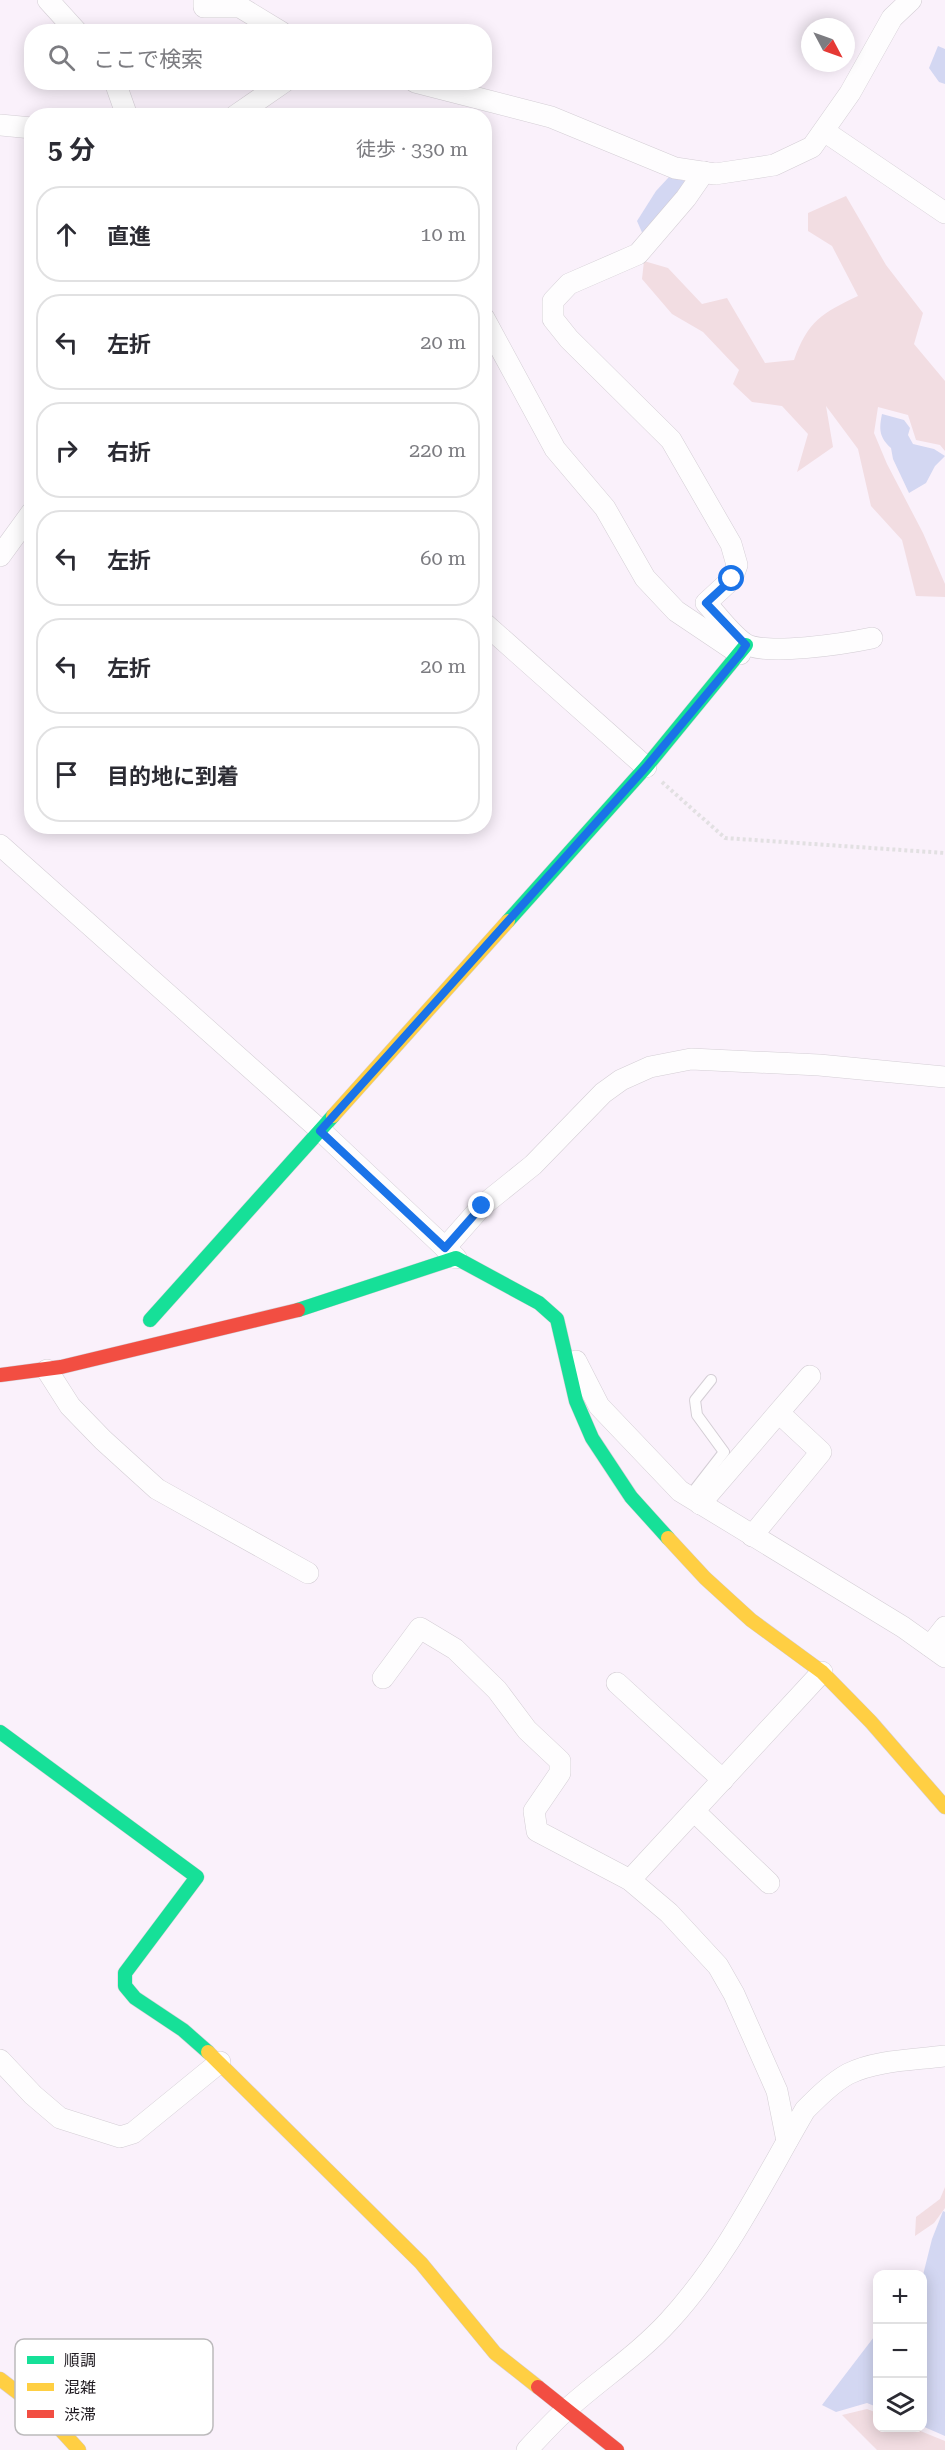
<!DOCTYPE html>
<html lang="ja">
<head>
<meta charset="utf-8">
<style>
  :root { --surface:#fff; --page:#f2f2f3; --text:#2b2b33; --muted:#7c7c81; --line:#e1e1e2 }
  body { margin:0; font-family:"Roboto Serif","Noto Sans JP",serif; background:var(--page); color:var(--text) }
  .controls { position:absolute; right:18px; bottom:18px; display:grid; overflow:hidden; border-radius:12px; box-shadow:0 3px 15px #0003 }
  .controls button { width:54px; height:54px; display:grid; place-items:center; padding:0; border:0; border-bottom:2px solid var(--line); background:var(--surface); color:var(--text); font:30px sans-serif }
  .compass { position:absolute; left:801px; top:18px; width:54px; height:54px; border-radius:50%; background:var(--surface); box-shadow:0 3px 15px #0003; rotate:131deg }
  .stop { position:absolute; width:18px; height:18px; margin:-14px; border:4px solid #1a73e8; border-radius:50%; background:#fff }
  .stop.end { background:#1a73e8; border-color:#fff; box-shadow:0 2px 6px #0008 }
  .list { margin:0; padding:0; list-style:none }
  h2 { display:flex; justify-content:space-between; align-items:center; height:78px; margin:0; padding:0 24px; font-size:26px }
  h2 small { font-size:20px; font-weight:400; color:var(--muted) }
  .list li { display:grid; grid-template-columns:39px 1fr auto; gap:18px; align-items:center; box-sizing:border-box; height:96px; margin:0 12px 12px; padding:0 12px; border:2px solid var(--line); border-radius:24px }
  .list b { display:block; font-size:22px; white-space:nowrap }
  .list em { font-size:20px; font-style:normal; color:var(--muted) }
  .icon { flex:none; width:33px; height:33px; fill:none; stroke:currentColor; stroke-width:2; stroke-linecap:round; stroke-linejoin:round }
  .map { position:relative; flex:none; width:945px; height:2450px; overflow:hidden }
  .search { position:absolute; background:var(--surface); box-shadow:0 3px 15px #0003; left:24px; top:24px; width:468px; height:66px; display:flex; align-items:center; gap:15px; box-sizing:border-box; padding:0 21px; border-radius:24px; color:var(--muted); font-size:22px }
  .panel { position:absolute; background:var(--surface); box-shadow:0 3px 15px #0003; left:24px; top:108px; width:468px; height:726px; border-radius:24px }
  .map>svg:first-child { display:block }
  .green { fill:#f2dde2 }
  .water { fill:#d3d7f2 }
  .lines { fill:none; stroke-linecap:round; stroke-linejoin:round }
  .lane-casing { stroke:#d4ced5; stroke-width:12 }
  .street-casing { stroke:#d4ced5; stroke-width:22 }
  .fast-casing { stroke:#d4ced5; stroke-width:15 }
  .slow-casing { stroke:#d4ced5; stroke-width:15 }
  .jam-casing { stroke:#d4ced5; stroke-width:15 }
  .path { stroke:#e2e0e2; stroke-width:4; stroke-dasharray:3 3; stroke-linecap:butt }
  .lane { stroke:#fefdfe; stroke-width:10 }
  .street { stroke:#fefdfe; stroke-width:21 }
  .fast { stroke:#16e098; stroke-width:14 }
  .slow { stroke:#ffcf43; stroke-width:14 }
  .jam { stroke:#f24e42; stroke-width:14 }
  .route { stroke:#1a73e8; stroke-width:8 }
  .key { fill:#fff; stroke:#bcbabc; stroke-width:1.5 }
  .key-label { font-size:16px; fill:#1f1a20 }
</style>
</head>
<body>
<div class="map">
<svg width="945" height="2450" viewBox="0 0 945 2450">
  <rect width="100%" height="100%" fill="#faf1fb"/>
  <g class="green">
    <path d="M846,196L886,265L923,313L914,344L945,381V451L940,445L916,440L908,415L878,407L874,433L887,464L923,533L945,584V597L916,596L902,540L871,506L858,449L826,406L833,447L797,472L808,434L782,406L752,402L733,384L739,370L703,332L672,314L642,279L644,261L668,268L702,304L727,298L765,363L794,360C808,321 822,313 858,296L832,246L808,231V213Z"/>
    <path d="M945,2187V2208L934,2223L915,2236L916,2217L940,2199Z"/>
    <path d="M867,2409L877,2413L878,2428H913L945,2441V2450H877L842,2415Z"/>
  </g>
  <g class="water">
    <path d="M938,46L945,49V84L939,82L929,68Z"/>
    <path d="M669,177L686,181L644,237L637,221L656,191Z"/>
    <path d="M882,414L904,420L910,428L908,435L913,444L934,449L945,456L935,466L926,483L909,493L893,459L891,448C879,437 879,429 882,414Z"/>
    <path d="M943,2211L945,2212V2436L922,2426L923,2275L932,2239Z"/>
    <path d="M877,2333V2407L867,2403L836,2412L822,2405Z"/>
  </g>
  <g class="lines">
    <defs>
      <path id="lane" d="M689,1497L724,1452L697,1415L695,1400L711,1380"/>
      <g id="street">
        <path d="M48,0L77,32"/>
        <path d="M204,0V7H240L281,32"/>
        <path d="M115,82L127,116"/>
        <path d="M415,82L551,117L675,168L715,174L774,165L812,147L850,93L892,18L911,0"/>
        <path d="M235,116L284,82"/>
        <path d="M0,125L32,128"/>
        <path d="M824,131L945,213"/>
        <path d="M704,172L686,198L638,254L569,284L553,301V319L569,339L671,440L731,544L737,565L732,579L706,603C718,616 730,633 744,643C763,657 848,643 872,638"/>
        <path d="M484,318L555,449L605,508L645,578L676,611L740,654"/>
        <path d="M0,556L32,512"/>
        <path d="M484,623L646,767"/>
        <path d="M0,845L320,1130L456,1258"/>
        <path d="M445,1248L482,1206L533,1165L603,1093L621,1080L650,1067L691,1059L819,1065L945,1077"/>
        <path d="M576,1361L599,1406L680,1491L903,1627L945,1657"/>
        <path d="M47,1370L70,1406L103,1440L157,1489L308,1573"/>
        <path d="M700,1504L810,1376"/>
        <path d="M752,1536L821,1452L779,1413"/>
        <path d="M930,1646L945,1627"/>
        <path d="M383,1678L420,1628L455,1649L497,1690L527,1730L560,1761V1773L534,1811L537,1831L630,1880L669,1913L718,1966L734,1994L777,2091L787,2141"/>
        <path d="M617,1683L723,1780"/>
        <path d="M694,1811L769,1883"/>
        <path d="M630,1880L822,1672"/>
        <path d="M0,2060L33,2095L60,2118L120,2137L133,2133L220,2062"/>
        <path d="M527,2450C539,2437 552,2423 565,2411C599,2380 638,2355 669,2321C726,2259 763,2182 805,2110C818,2097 832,2083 848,2074C876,2060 914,2060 945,2056"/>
      </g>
      <g id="fast">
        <path d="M508,921L646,767L746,645"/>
        <path d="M298,1310L456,1258L539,1303L557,1319L576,1401L592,1438L631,1497L668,1538"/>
        <path d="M150,1320L333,1116"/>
        <path d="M0,1732L197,1877L125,1973V1986L135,1998L183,2030L208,2052"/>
      </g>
      <g id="slow">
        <path d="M333,1116L508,921"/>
        <path d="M668,1538L705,1578L751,1620L822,1672L871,1722L945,1807"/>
        <path d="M208,2052L421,2263L495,2353L538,2387"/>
        <path d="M0,2379L47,2415L79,2450"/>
      </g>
      <g id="jam">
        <path d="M0,1375L61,1367L298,1310"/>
        <path d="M538,2387L617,2450"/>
      </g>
    </defs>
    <use href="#lane" class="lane-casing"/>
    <use href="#street" class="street-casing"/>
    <use href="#fast" class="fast-casing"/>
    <use href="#slow" class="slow-casing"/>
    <use href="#jam" class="jam-casing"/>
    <path class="path" d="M662,782L725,838L945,853"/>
    <use href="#lane" class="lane"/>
    <use href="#street" class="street"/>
    <use href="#fast" class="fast"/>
    <use href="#slow" class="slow"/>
    <use href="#jam" class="jam"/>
  </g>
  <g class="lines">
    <path class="route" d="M482,1206L445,1248L320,1131L646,767L740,654L746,645L706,603L732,579"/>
  </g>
  <rect x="15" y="2339" width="198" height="96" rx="9" class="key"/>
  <rect x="27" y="2356" width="27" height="8" fill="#16e098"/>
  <rect x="27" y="2383" width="27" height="8" fill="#ffcf43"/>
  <rect x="27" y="2410" width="27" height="8" fill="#f24e42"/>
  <g class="key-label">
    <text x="64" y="2366">順調</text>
    <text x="64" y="2393">混雑</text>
    <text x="64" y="2420">渋滞</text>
  </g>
</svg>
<div class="controls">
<button>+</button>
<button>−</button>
<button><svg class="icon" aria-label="layers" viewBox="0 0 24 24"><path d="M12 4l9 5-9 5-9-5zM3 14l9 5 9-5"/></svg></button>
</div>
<svg class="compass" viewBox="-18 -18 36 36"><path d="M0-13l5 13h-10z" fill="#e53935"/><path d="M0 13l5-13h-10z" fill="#7c7c81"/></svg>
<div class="stop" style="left:732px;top:579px"></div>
<div class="stop end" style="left:482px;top:1206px"></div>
<div class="search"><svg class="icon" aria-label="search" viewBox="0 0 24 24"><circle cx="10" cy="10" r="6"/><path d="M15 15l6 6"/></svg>ここで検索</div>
<section class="panel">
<h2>5 分<small>徒歩 · 330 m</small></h2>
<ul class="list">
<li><svg class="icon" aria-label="ahead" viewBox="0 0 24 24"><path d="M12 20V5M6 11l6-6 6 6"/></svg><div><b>直進</b></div><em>10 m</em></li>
<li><svg class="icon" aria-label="left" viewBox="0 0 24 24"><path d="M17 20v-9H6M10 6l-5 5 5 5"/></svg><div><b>左折</b></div><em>20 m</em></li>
<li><svg class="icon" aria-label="right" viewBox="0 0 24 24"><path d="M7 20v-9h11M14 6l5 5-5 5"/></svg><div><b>右折</b></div><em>220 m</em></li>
<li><svg class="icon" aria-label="left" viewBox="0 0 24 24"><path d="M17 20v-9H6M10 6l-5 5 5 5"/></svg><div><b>左折</b></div><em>60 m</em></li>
<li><svg class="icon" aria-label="left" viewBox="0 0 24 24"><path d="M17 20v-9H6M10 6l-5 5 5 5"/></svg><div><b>左折</b></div><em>20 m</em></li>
<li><svg class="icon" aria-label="arrive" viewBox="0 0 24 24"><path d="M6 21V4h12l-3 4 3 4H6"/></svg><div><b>目的地に到着</b></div></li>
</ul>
</section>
</div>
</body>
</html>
